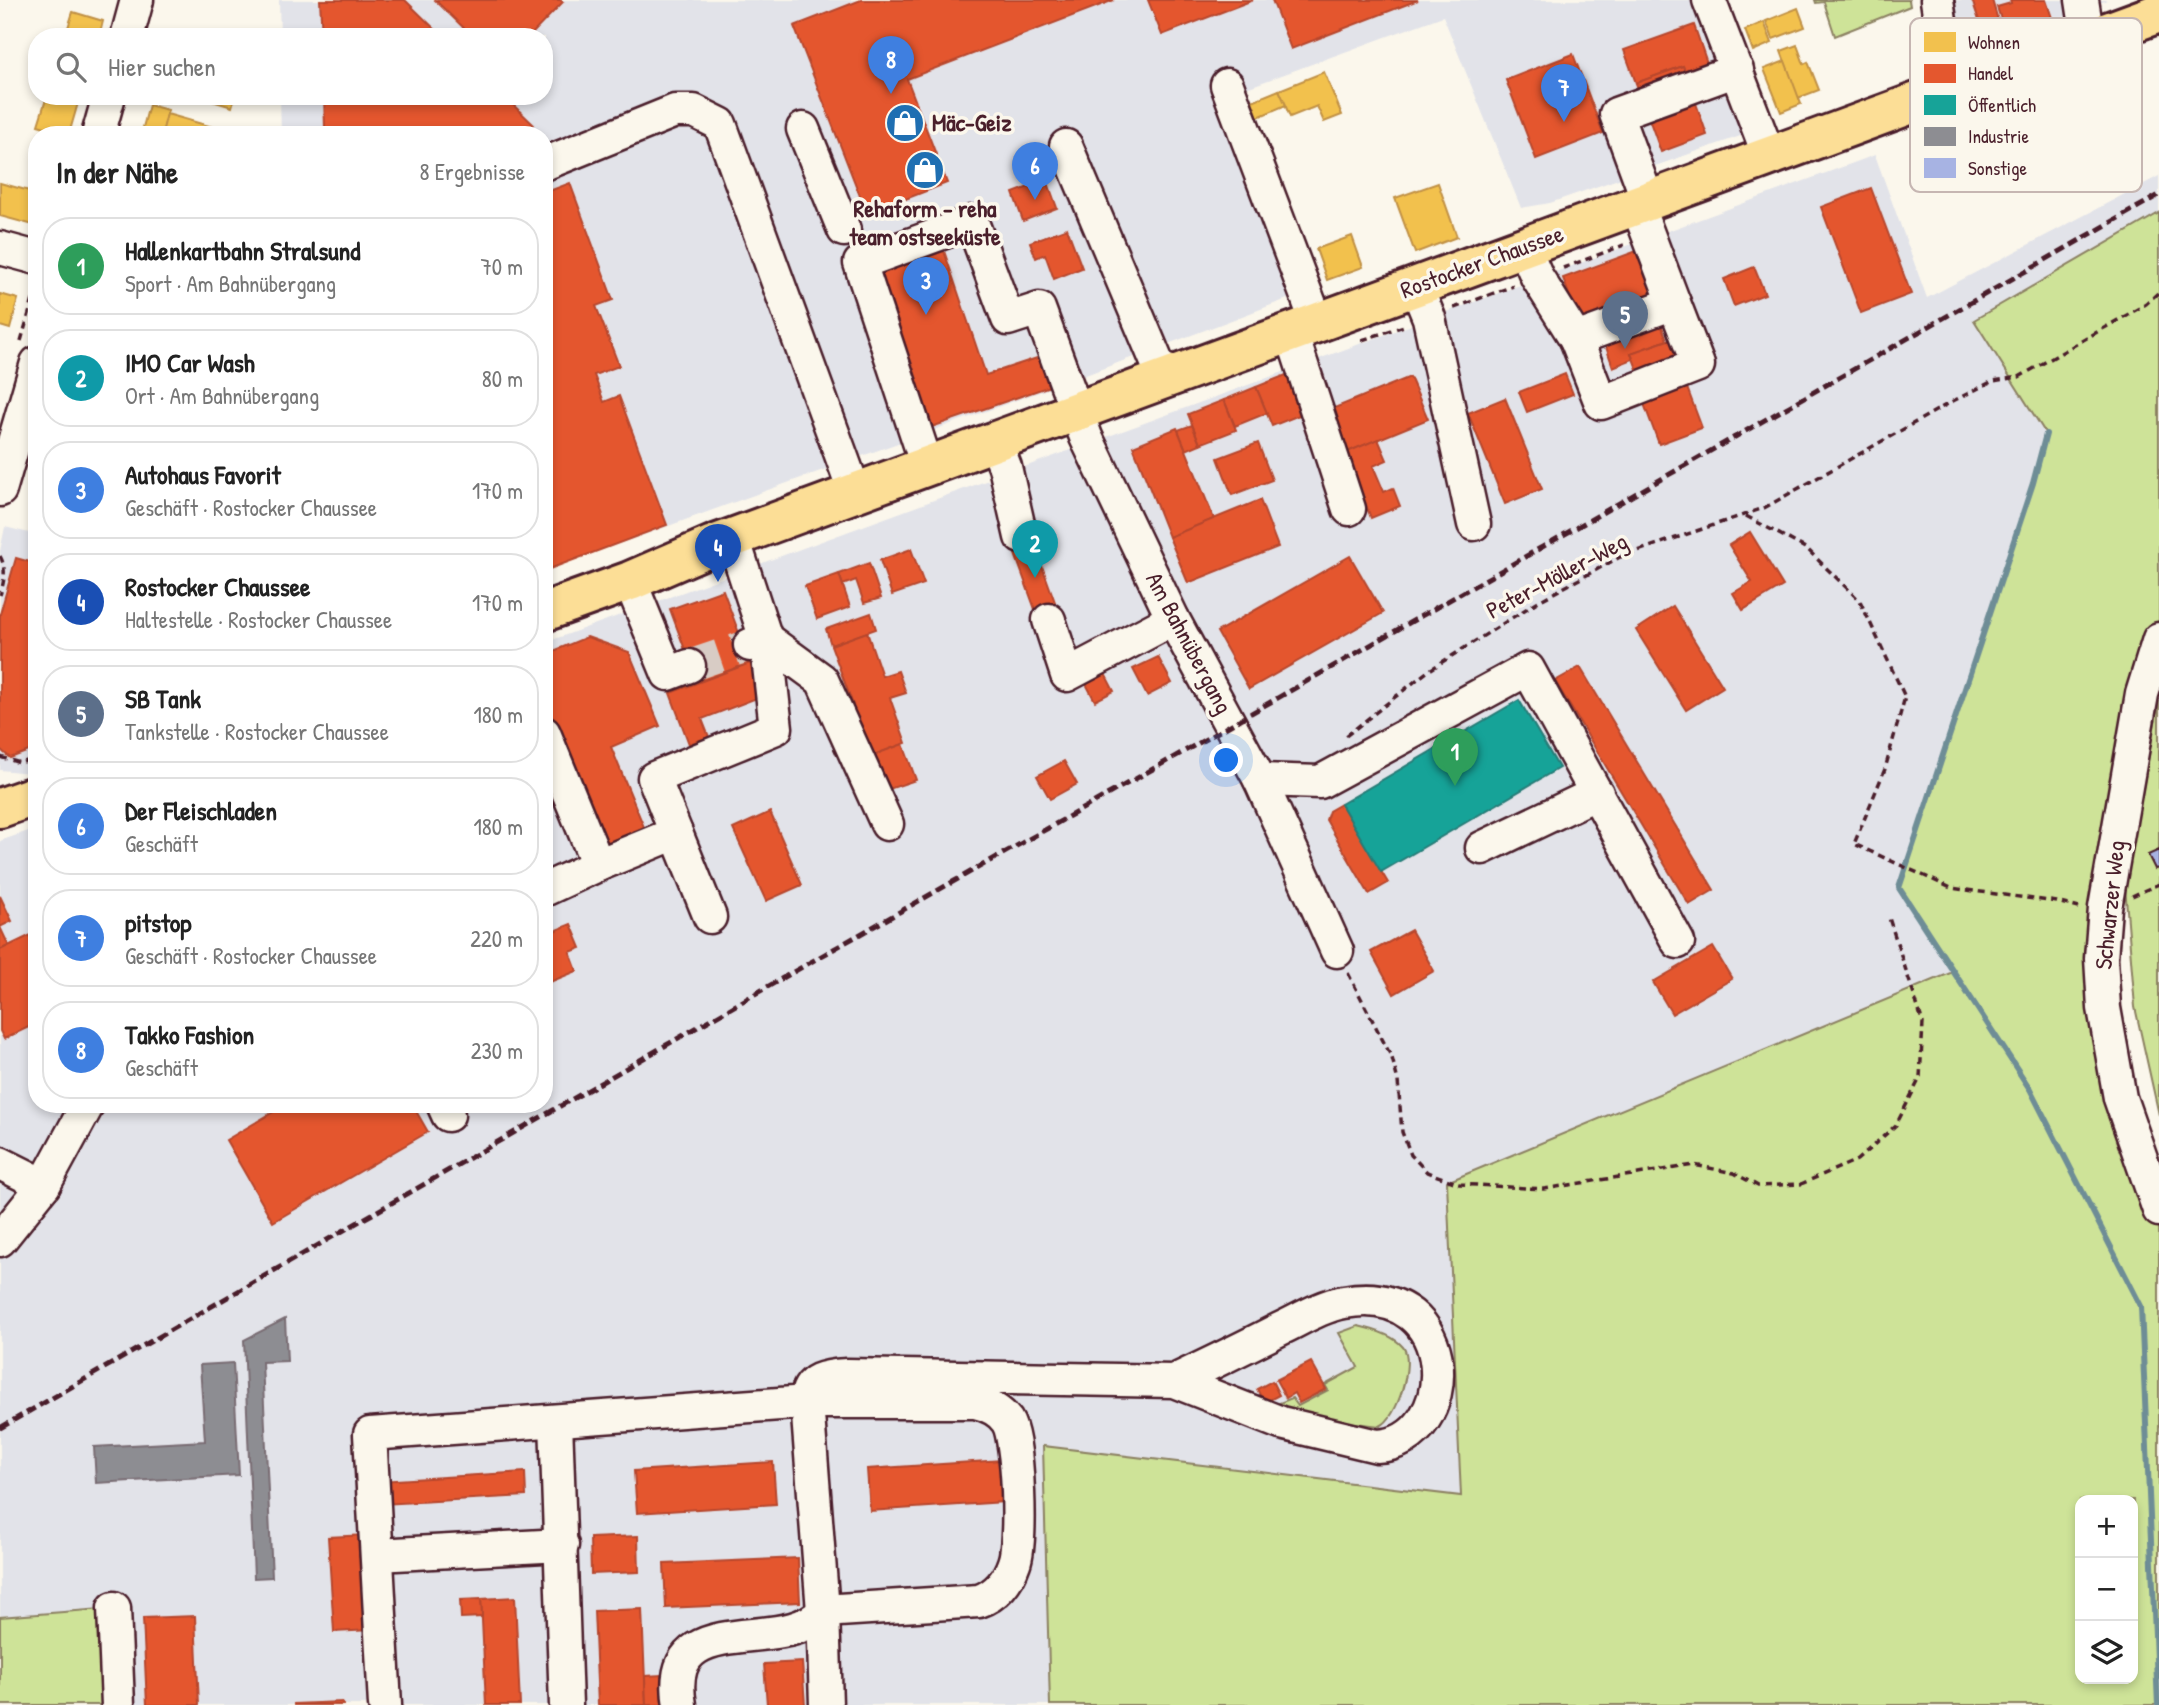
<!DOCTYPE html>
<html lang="de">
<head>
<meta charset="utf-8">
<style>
  :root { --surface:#fff; --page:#f6f6f6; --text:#222; --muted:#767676; --line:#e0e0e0; --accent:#1a73e8 }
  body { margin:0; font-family:"Patrick Hand",sans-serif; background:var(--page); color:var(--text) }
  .controls { position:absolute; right:21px; bottom:21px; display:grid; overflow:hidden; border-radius:14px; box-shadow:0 4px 10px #0003 }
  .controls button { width:63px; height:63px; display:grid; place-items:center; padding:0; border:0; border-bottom:2px solid var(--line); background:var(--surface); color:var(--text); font:35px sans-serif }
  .you { position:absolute; left:1227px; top:761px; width:24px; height:24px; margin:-18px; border:5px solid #fff; border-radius:50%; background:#1a73e8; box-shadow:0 0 0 10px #1a73e833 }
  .badge { display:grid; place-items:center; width:46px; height:46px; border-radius:50%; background:var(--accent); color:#fff; font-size:23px; font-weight:700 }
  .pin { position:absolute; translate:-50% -58px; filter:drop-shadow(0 2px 4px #0008) }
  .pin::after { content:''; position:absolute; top:37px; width:24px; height:21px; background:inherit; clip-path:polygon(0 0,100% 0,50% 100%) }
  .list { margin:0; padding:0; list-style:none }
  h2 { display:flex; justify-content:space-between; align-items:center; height:91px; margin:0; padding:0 28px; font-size:30px }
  h2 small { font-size:23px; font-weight:400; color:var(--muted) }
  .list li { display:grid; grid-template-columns:46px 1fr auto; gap:21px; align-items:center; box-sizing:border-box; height:98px; margin:0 14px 14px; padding:0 14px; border:2px solid var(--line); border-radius:28px }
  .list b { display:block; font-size:26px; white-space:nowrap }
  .list p { margin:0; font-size:23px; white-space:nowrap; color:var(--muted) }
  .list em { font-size:23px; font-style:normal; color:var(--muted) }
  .icon { flex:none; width:38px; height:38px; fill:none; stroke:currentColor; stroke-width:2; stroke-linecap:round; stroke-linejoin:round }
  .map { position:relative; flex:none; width:2159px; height:1705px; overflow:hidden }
  .search { position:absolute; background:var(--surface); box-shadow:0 4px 10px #0003; left:28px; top:28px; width:525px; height:77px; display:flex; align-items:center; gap:18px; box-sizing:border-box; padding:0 24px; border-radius:28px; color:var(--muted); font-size:26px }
  .panel { position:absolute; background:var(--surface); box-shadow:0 4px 10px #0003; left:28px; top:126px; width:525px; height:987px; border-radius:28px }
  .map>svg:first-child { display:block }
  .built { fill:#e2e3e9 }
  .green { fill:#cee398; stroke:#8c8162; stroke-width:2; fill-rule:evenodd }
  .homes { fill:#f2c14e; stroke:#c09044; stroke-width:2 }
  .shops { fill:#e4572e; stroke:#b6462d; stroke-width:2 }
  .public { fill:#17a398; stroke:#267b77; stroke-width:2 }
  .industry { fill:#8d8d92; stroke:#796c73; stroke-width:2 }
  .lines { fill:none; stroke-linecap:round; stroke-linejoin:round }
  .stream { stroke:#6e8d96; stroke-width:6 }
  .building { fill:#a7b3e3; stroke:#4a1f2b; stroke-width:2 }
  .minor-tunnel { stroke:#d8ccc5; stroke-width:32; stroke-dasharray:32 16; stroke-linecap:butt }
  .minor-casing { stroke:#4a1f2b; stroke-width:37 }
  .major-casing { stroke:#4a1f2b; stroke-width:44 }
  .path { stroke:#4a1f2b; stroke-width:3.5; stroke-dasharray:7 5; stroke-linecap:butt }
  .minor { stroke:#fbf7ec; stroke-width:32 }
  .major { stroke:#fcde96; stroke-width:38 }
  .rail { stroke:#4a1f2b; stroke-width:5; stroke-dasharray:10 5; stroke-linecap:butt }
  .labels { text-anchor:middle; stroke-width:7; stroke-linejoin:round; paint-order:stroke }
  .poi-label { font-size:24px; font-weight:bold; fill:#4a1f2b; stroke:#fbf7ec; text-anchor:start }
  .street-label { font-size:24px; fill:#4a1f2b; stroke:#fbf7ec }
  .key { fill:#fbf7ec; stroke:#c6b6b2; stroke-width:2 }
  .key-label { font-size:19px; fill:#4a1f2b }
</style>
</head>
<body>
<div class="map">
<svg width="2159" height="1705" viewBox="0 0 2159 1705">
  <rect width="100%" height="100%" fill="#fbf7ec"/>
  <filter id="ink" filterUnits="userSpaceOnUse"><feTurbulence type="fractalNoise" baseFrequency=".0143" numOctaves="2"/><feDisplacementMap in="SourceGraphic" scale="14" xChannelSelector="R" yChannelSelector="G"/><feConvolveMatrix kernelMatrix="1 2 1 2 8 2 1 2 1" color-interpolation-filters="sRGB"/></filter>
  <g filter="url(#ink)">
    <g class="built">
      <path d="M279,0H1697L1749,133L1550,203L1521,208L1443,16L1241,90L1322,286L1075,379L544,571V135H281L280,96H544V37H280Z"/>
      <path d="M1944,0H2107L1952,61Z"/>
      <path d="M1875,155L1927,298L2159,176V213L1974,320L2046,434L1899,888L1953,972L1447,1182L1461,1496L1044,1447L1050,1705H0V841L37,828V1104H544V643Z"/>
      <path d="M5,527L37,535V770L30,773L0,770V551Z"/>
    </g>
    <g class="green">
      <path d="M1815,0H1909L1910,6L1835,36L1824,2L1816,3Z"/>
      <path d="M2159,213V629L2101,958L2159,1210V1705H1050L1043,1446L1461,1496L1447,1182L1953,972L1899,888L2033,483L2046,434L1974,320ZM2080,1500H2133V1679H2080Z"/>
      <path d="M2159,701V1115L2135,1007L2125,886Z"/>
      <path d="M1358,1326C1372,1329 1393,1335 1403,1347C1415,1361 1397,1420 1380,1426L1262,1412L1254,1407L1251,1400L1253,1394L1262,1410L1292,1398L1298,1406L1328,1390L1325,1385L1358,1367L1339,1333Z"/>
      <path d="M114,1608L118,1705H0V1617Z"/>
    </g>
    <g class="homes">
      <path d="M1798,8L1805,27L1773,39L1766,21Z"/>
      <path d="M73,12L103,21L99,37H65Z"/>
      <path d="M1764,22L1772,43L1753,51L1745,30Z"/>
      <path d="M1797,45L1804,64L1808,62L1819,90L1798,98L1781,51Z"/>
      <path d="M1785,61L1801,104L1781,112L1764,69Z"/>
      <path d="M1324,72L1342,115L1324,122L1317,106L1290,117L1279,90Z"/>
      <path d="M1279,90L1286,105L1258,117L1252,101Z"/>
      <path d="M47,96H80L69,134L38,125Z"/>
      <path d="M196,96H235L232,107Z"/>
      <path d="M149,105L168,110L162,135H141Z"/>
      <path d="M167,114L237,134L236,135H170L162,133Z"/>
      <path d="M0,183L37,193V226L0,216Z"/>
      <path d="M1438,183L1457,237L1415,253L1395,198Z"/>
      <path d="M1352,236L1363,267L1327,280L1316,249Z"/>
      <path d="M0,294L18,299L10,329L0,326Z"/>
    </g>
    <g class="shops">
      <path d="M320,0H405L443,37H322Z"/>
      <path d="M435,0H560L563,2L529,37H473Z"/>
      <path d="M861,0H1114L907,79L947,183L867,214L794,26Z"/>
      <path d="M1148,0H1253L1162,35Z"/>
      <path d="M1272,0H1418L1291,49Z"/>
      <path d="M1972,0H1992L2000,27L1983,32Z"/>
      <path d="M2010,0H2046L2053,21L2007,38L1997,7L2011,3Z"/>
      <path d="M1694,25L1708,66L1686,74L1683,66L1636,83L1624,50Z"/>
      <path d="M1573,54L1603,133L1536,159L1506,80Z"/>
      <path d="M1683,66L1707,135L1661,152L1636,83Z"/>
      <path d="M324,96H504L533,124L523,135H331L325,128Z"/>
      <path d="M1047,180L1057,208L1023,221L1013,193Z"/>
      <path d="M570,183L613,300L596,306L619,366L594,375L604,402L619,396L667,525L544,571V193Z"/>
      <path d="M1871,188L1911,294L1861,313L1821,207Z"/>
      <path d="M1067,228L1082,268L1054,279L1045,254L1036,258L1030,242Z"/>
      <path d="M1645,248L1671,320L1589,350L1563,278Z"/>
      <path d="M944,251L986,375L1046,355L1056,384L926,429L873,275Z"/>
      <path d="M1754,267L1765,294L1734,306L1724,279Z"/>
      <path d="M1661,324L1667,340L1631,353L1633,359L1613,367L1605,344Z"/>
      <path d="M1674,338L1689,379L1647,395L1631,353Z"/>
      <path d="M1291,373L1307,412L1272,426L1256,387Z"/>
      <path d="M1565,374L1573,394L1527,412L1519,392Z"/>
      <path d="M1410,377L1428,419L1345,453L1327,411Z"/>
      <path d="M1686,385L1702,428L1659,444L1643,401Z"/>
      <path d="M1256,387L1267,413L1235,426L1224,400Z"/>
      <path d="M1505,398L1542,489L1505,504L1468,413Z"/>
      <path d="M1224,400L1236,430L1200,444L1188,414Z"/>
      <path d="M1192,425L1200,444L1186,450L1178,430Z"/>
      <path d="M1177,428L1214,519L1169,537L1133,446Z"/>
      <path d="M1378,439L1387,460L1373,466L1384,492L1393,488L1400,506L1371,518L1345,453Z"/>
      <path d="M1258,443L1272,480L1232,495L1218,458Z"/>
      <path d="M1260,500L1278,547L1188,583L1169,537Z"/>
      <path d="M1750,532L1783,586L1743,610L1733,593L1752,582L1729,545Z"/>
      <path d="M1030,533L1060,616L1040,623L1010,540Z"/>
      <path d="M911,549L924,584L892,595L880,560Z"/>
      <path d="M1350,556L1383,613L1249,689L1217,632Z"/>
      <path d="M16,558L37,564V748L10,758L0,749V614Z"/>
      <path d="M869,563L881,598L864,603L856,580L843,585L839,574Z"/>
      <path d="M839,574L850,607L817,619L805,586Z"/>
      <path d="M723,590L750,663L697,682L670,609Z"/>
      <path d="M1673,606L1723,687L1686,710L1636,630Z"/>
      <path d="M871,613L876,629L831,645L826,629Z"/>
      <path d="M867,632L882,676L898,671L906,693L890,698L906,743L871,756L841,709L853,705L831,645Z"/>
      <path d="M587,637L629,652L660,726L611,747L646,832L606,849L544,700V655Z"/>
      <path d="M1158,657L1172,683L1147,696L1133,669Z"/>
      <path d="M750,663L762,696L702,719L709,737L689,744L670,693Z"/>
      <path d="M1580,667L1714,890L1689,905L1555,681Z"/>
      <path d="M1104,672L1114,691L1095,701L1085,682Z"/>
      <path d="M903,744L916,780L883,791L871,756Z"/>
      <path d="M1064,761L1077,784L1050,799L1037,776Z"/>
      <path d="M544,762L561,800L544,807Z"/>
      <path d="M1341,804L1388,883L1369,894L1326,820L1329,811Z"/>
      <path d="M770,812L802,885L766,901L733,829Z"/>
      <path d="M0,896L12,921L0,927Z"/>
      <path d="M571,924L581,948L570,952L577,971L545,984L544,935Z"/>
      <path d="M0,927L9,946L0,950Z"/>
      <path d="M1411,930L1434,971L1394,994L1371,952Z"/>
      <path d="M37,932V1023L4,1039L0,1031V950Z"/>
      <path d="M1713,947L1732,979L1672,1014L1653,982Z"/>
      <path d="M287,1104H412L428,1132L273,1222L226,1140Z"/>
      <path d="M1311,1362L1326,1389L1299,1403L1294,1393L1286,1398L1276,1380Z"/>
      <path d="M1272,1381L1279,1395L1264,1403L1257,1389Z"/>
      <path d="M1002,1460L1004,1502L870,1511L867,1469Z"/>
      <path d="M773,1462L776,1504L637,1513L634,1471Z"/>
      <path d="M525,1472L526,1496L382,1504L380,1481Z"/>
      <path d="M366,1535L371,1630L334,1632L328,1537Z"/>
      <path d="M638,1536L639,1572L591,1574L590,1538Z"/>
      <path d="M798,1558L800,1602L666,1608L664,1564Z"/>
      <path d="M515,1597L520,1705H486L481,1599Z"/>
      <path d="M481,1599L482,1617L461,1618L460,1600Z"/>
      <path d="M642,1609L646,1705H598L594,1611Z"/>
      <path d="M195,1616L199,1705H147L143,1618Z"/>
      <path d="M802,1662L805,1705H767L764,1664Z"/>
      <path d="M662,1675L663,1705H646L645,1676Z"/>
      <path d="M342,1702L343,1705H294V1704Z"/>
    </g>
    <path class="public" d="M1519,700L1559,768L1381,872L1341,804Z"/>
    <g class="industry">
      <path d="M285,1319L287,1361L262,1362L272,1577L254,1578L244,1340Z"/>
      <path d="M233,1363L239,1475L96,1483L94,1447L205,1441L200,1365Z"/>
    </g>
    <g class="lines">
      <path class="stream" d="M2046,434L2033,483L1899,888L2030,1089L2141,1306L2158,1705"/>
    </g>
    <path class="building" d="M2159,850V868L2155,869L2148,855Z"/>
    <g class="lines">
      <path class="minor-tunnel" d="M689,666L750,645"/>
      <defs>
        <g id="minor">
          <path d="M1709,0L1769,156"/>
          <path d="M1937,0L1950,89"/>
          <path d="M2082,0L2088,39"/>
          <path d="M127,37L137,0"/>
          <path d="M1227,85L1317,323"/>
          <path d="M803,129L844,230"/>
          <path d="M98,135L109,96"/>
          <path d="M1066,146L1164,379"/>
          <path d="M544,164L675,111H694L720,124L855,493"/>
          <path d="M1648,201L1616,114L1737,70"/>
          <path d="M1524,247L1537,277L1576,339L1674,303L1637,205"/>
          <path d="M0,248L37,258"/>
          <path d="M1416,286L1429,318L1474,524"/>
          <path d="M1291,332L1349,509"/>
          <path d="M1576,339L1601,403L1698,365L1674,303"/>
          <path d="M995,441L1005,467L1021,537"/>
          <path d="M927,466L860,263L972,222L1008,319L1039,309L1086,437L1173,619L1260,780L1337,951"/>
          <path d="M0,490L37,363"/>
          <path d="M733,538L766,639L750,645"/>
          <path d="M630,581L668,674L689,666"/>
          <path d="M1049,620L1067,675L1173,619"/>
          <path d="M2159,639L2142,694L2105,908L2101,958L2104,1008L2120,1098L2159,1210"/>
          <path d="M544,733L598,865L676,833L654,778L776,728L766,639L822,680L887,824"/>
          <path d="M1260,780L1320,782L1528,669L1678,942"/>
          <path d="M676,833L710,917"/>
          <path d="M1482,848L1597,793"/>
          <path d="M544,890L598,865"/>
          <path d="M443,1104L448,1115"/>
          <path d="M0,1163L44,1185"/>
          <path d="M0,1240L44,1185L88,1104"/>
          <path d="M556,1421L566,1705"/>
          <path d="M377,1555L562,1545"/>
          <path d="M114,1608L118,1705"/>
          <path d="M823,1611L826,1705"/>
          <path d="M385,1705L370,1434L807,1402L823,1611L979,1601C996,1595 1008,1581 1014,1563C1022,1542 1019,1439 1007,1421C999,1410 988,1405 975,1402H807C805,1378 828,1376 847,1375L1174,1381L1281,1423L1377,1446C1461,1443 1463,1280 1344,1302C1322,1306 1301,1319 1280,1329C1245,1347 1210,1364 1174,1381"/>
          <path d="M680,1705C662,1603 785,1658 823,1611"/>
        </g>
        <g id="major">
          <path d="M544,612L630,581L713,545L2159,13"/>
          <path d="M0,808L37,795"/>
        </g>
      </defs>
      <use href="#minor" class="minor-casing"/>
      <use href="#major" class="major-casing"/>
      <g class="path">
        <path d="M1563,268L1624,245"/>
        <path d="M1454,308L1513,286"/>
        <path d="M1362,340L1404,326"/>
        <path d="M21,341L37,286"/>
        <path d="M1746,516L1807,549L1860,601L1905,697L1885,769L1854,844L1951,888L2057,902L2079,908"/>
        <path d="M0,556C7,569 4,582 0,595"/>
        <path d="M1346,736L1428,671L1537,602L1620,557L1764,508L1953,401L1993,381L2019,377L2146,304L2159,292"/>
        <path d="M0,757L20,763L37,758"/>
        <path d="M2132,896L2159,884"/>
        <path d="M1348,973L1392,1058L1398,1081L1402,1132L1411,1155L1427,1172L1459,1184L1544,1189L1694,1165L1734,1173L1758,1186L1801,1184L1857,1160L1896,1125L1920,1078L1923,1023L1889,918"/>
      </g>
      <use href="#minor" class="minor"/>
      <use href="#major" class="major"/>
      <path class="rail" d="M0,1428L809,963L1176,756L2159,195"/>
    </g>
  </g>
  <defs>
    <symbol id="shop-disc" viewBox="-11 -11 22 22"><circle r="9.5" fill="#1f6fb2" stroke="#fbf7ec"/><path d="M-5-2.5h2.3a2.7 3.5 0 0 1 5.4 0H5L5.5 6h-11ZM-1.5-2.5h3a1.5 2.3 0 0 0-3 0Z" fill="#fff"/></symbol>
  </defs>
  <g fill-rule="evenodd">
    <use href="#shop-disc" x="883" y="101" width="44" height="44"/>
    <use href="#shop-disc" x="903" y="148" width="44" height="44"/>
  </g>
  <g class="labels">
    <g class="poi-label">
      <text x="932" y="131">Mäc-Geiz</text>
      <text x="925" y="217" text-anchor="middle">Rehaform - reha<tspan x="925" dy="28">team ostseeküste</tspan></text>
    </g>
    <g class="street-label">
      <text transform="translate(1482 262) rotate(-20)" y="8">Rostocker Chaussee</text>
      <text transform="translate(1557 576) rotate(-28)" y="8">Peter-Möller-Weg</text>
      <text transform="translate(1189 643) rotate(62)" y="8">Am Bahnübergang</text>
      <text transform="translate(2110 905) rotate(-84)" y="8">Schwarzer Weg</text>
    </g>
  </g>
  <rect x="1910" y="18" width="232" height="174" rx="10" class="key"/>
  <rect x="1924" y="32" width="32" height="20" fill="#f2c14e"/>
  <rect x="1924" y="64" width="32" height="19" fill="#e4572e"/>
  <rect x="1924" y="95" width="32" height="20" fill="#17a398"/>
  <rect x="1924" y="127" width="32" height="19" fill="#8d8d92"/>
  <rect x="1924" y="158" width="32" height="20" fill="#a7b3e3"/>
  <g class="key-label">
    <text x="1968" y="49">Wohnen</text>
    <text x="1968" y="80">Handel</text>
    <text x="1968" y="112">Öffentlich</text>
    <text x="1968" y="143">Industrie</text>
    <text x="1968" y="175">Sonstige</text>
  </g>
</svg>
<div class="controls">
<button>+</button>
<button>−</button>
<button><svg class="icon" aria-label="layers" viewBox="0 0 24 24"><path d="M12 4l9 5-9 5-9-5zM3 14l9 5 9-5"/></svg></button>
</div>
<div class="you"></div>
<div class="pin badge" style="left:1455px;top:786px;background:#2e9e5b">1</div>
<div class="pin badge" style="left:1035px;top:578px;background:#0f9aa8">2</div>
<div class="pin badge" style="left:926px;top:315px;background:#3f7fe0">3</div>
<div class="pin badge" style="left:718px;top:582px;background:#1a4fb4">4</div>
<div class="pin badge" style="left:1625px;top:349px;background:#5c6f8a">5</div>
<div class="pin badge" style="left:1035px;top:200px;background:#3f7fe0">6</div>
<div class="pin badge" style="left:1564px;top:122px;background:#3f7fe0">7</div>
<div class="pin badge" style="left:891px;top:94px;background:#3f7fe0">8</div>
<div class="search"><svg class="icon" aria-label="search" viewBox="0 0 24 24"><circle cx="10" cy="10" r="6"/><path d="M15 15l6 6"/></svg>Hier suchen</div>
<section class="panel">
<h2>In der Nähe<small>8 Ergebnisse</small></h2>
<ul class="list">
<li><span class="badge" style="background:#2e9e5b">1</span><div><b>Hallenkartbahn Stralsund</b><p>Sport · Am Bahnübergang</p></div><em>70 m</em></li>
<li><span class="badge" style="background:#0f9aa8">2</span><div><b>IMO Car Wash</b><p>Ort · Am Bahnübergang</p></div><em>80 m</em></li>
<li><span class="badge" style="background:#3f7fe0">3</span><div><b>Autohaus Favorit</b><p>Geschäft · Rostocker Chaussee</p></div><em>170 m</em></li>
<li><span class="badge" style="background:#1a4fb4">4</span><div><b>Rostocker Chaussee</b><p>Haltestelle · Rostocker Chaussee</p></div><em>170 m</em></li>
<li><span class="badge" style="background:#5c6f8a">5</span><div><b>SB Tank</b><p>Tankstelle · Rostocker Chaussee</p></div><em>180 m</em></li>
<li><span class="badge" style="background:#3f7fe0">6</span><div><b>Der Fleischladen</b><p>Geschäft</p></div><em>180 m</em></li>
<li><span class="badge" style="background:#3f7fe0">7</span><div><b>pitstop</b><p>Geschäft · Rostocker Chaussee</p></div><em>220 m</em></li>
<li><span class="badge" style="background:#3f7fe0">8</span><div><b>Takko Fashion</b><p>Geschäft</p></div><em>230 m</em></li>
</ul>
</section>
</div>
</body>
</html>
